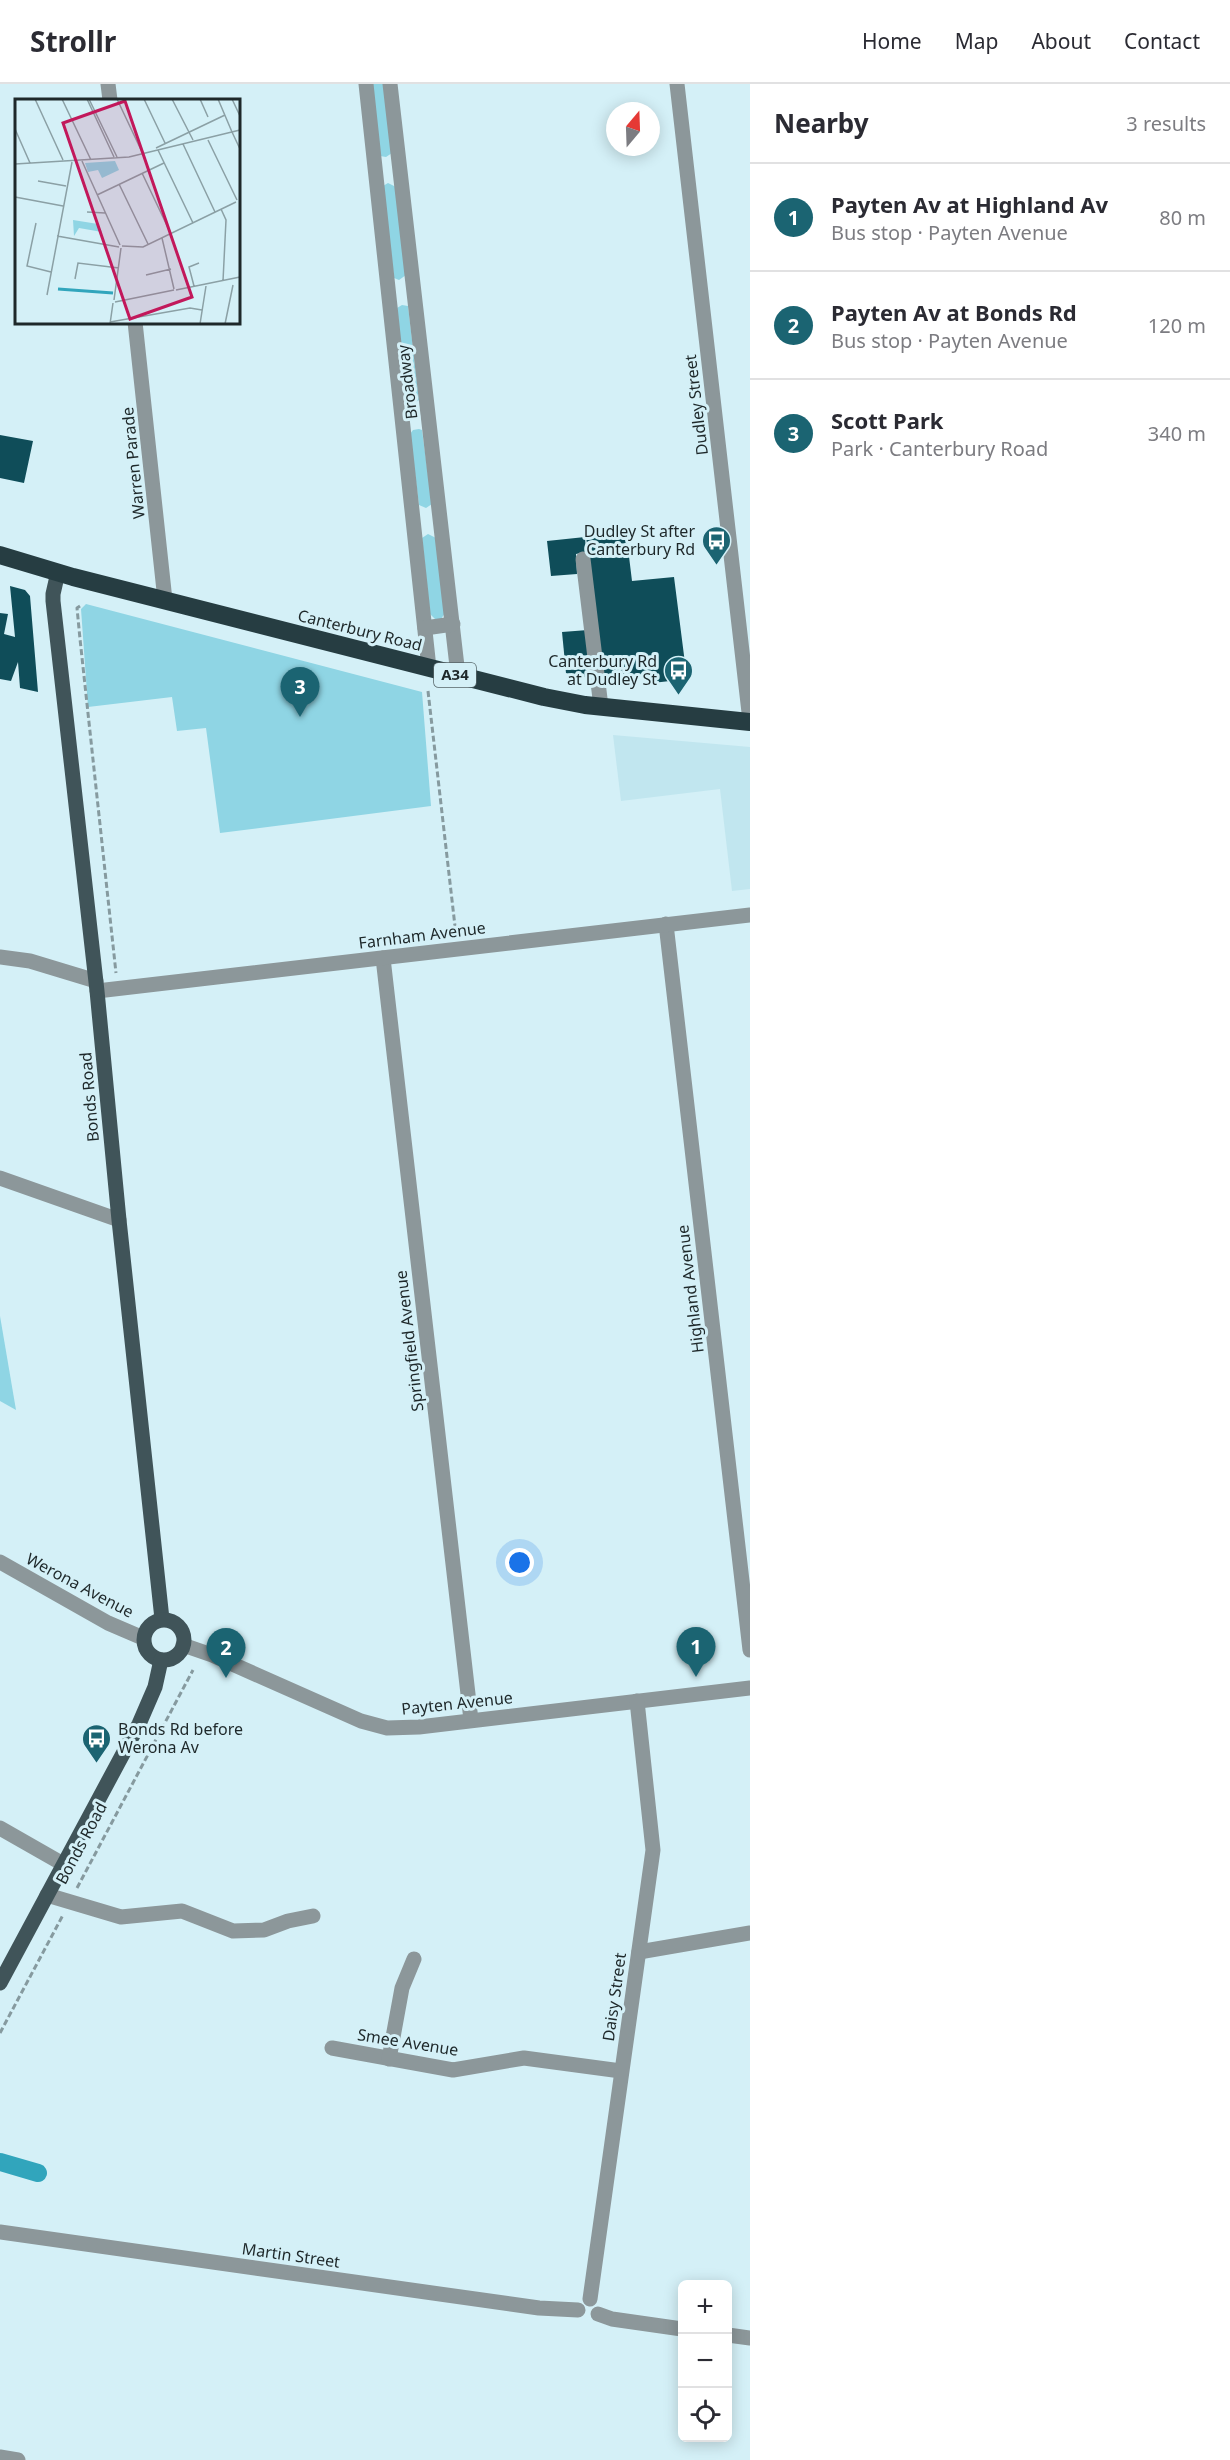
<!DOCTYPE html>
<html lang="en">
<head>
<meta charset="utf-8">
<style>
  :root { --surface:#fff; --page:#f7f7f7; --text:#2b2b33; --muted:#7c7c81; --line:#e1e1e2; --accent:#1b6472 }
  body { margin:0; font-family:"Noto Sans",sans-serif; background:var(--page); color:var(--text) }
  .controls { position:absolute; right:18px; bottom:18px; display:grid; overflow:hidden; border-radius:9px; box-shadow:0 3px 15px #0003 }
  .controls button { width:54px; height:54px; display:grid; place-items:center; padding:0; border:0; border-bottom:2px solid var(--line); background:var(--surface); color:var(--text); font:30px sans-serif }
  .compass { position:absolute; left:606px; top:18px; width:54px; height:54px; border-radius:50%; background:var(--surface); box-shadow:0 3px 15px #0003; rotate:19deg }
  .you { position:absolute; left:520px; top:1479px; width:21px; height:21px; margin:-15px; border:4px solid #fff; border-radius:50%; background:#1a73e8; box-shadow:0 0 0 9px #1a73e833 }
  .badge { display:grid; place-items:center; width:39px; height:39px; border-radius:50%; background:var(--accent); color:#fff; font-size:20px; font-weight:700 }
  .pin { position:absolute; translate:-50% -50px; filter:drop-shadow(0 2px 3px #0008) }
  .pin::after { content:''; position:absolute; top:32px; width:21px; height:18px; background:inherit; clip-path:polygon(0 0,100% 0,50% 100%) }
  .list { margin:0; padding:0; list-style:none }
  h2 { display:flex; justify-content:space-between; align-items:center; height:78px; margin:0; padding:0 24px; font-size:26px }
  h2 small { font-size:20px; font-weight:400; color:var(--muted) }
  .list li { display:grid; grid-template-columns:39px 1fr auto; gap:18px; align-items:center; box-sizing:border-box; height:108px; padding:0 24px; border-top:2px solid var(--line) }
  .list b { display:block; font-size:22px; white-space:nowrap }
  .list p { margin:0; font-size:20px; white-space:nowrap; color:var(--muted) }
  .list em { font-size:20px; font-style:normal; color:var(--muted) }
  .icon { flex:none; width:33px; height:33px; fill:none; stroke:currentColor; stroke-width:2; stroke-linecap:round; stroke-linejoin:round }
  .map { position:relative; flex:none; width:750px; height:2376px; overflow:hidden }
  header { display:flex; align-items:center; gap:36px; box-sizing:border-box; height:84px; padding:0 30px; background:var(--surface); border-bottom:2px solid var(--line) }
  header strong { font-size:28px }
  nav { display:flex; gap:33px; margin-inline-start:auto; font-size:21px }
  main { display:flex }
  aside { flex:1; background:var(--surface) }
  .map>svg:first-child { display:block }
  .built { fill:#c1e6ef }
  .green { fill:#8fd5e4 }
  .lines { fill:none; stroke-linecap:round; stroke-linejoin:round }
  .canal { stroke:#31a5bc; stroke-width:18 }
  .building { fill:#0f4d59 }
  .path { stroke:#869a9f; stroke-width:3; stroke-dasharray:6 3; stroke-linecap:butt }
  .minor { stroke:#8c979a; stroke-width:15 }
  .major { stroke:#405459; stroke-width:15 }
  .highway { stroke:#263d42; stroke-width:18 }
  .labels { text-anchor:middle; stroke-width:6; stroke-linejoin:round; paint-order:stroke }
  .shield { fill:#d4f0f7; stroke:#556468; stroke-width:1.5 }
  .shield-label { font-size:15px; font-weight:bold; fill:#1e282a }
  .street-label { font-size:16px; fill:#1e282a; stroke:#d4f0f7 }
  .poi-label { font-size:16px; fill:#1e282a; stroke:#d4f0f7; text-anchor:end }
  .inset-river { fill:none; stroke:#31a5bc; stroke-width:3 }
  .inset-road { fill:none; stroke:#8ba0a5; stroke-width:1.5 }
  .view { fill:#c2185b; fill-opacity:0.15; stroke:#c2185b; stroke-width:3 }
  .inset-edge { fill:none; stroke:#1e282a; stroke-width:3 }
</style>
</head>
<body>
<header>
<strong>Strollr</strong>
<nav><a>Home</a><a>Map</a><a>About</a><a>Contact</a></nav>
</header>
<main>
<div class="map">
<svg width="750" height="2376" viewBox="0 0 750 2376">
  <rect width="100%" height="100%" fill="#d4f0f7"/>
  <path class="built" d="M613,651L750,663V805L732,807L720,705L621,717Z"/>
  <g class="green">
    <path d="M369,0H385L392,69L386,73L380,72Z"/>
    <path d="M388,99L396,103L406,191L399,196L394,194L383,102Z"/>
    <path d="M402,221L408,222L419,316L413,320L407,318L397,224Z"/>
    <path d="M419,345L422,346L432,420L426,424L419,421L410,350L413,346Z"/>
    <path d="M428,450L436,454L445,529L441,535L436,536L430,530L422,454Z"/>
    <path d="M86,520L422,608L431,722L220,749L206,644L177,647L172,613L88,623L81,525Z"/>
    <path d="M0,1232L16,1326L0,1317Z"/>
  </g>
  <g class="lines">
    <path class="canal" d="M0,2078L38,2089"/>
  </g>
  <g class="building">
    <path d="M0,351L33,357L24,399L0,394Z"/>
    <path d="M626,448L632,497L674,493L687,595L644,600L643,592L604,596L586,452Z"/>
    <path d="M585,453L586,468L576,470L577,490L551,492L547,457Z"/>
    <path d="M10,502L25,506L30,512L38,608L20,604L18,578L11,597L0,595V529L8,530L4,550L15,553Z"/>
    <path d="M588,546L593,595L566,589L562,548Z"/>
  </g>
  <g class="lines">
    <g class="path">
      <path d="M80,522L77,524L80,555L116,889"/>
      <path d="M428,607L456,851"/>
      <path d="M77,1804L193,1586"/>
      <path d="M0,1949L63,1831"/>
    </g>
    <g class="minor">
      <path d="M108,0L110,16"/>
      <path d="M366,0L429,584"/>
      <path d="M390,0L458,591"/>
      <path d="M677,0L750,637"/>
      <path d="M135,238L165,516"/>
      <path d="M583,475L601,623"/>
      <path d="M425,544L453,540"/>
      <path d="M666,840L750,1566"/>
      <path d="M0,873L30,877L96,897"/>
      <path d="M383,874L471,1636"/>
      <path d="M97,907L750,831"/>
      <path d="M0,1094L119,1136"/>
      <path d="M0,1478L108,1539L143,1554"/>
      <path d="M183,1561L212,1571L361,1637L387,1644L419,1643L750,1604"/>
      <path d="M0,1744L63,1780"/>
      <path d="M47,1811L121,1833L182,1827L233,1847L264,1846L288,1837L313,1832"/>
      <path d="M639,1868L750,1849"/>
      <path d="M332,1964L453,1986L524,1974L621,1987"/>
      <path d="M389,1975L402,1904L414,1875"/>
      <path d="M0,2148L539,2224L578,2226"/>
      <path d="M590,2215L653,1766L637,1617"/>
      <path d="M598,2230L612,2235L682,2245"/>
      <path d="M728,2251L750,2254"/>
      <path d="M0,2373L18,2376"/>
    </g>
    <g class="major">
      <path d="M58,488L53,510V517L97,907L119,1136L162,1535"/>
      <circle cx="164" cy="1556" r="20"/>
      <path d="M0,1899L139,1640L155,1603L161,1576"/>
    </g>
    <path class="highway" d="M0,471L73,493L544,613L585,621L750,638"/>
  </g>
  <defs>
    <symbol id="bus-pin" viewBox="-11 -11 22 30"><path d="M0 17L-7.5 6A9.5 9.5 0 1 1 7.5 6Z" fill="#1b6472" stroke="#d4f0f7"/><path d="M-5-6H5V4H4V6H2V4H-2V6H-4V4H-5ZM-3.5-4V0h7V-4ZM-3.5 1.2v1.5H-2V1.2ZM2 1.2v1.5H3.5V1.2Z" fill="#fff"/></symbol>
  </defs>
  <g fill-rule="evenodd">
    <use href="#bus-pin" x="700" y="440" width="33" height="45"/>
    <use href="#bus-pin" x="662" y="570" width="33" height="45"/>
    <use href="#bus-pin" x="80" y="1638" width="33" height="45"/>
  </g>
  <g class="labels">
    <rect class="shield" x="434" y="579" width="42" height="24" rx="4.5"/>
    <g class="shield-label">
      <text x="455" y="596">A34</text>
    </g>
    <g class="street-label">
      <text transform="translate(407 298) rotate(-97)" y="6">Broadway</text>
      <text transform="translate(696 321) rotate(-97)" y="6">Dudley Street</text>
      <text transform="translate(133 379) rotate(-96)" y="6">Warren Parade</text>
      <text transform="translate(360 546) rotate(14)" y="6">Canterbury Road</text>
      <text transform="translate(422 851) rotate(-7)" y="6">Farnham Avenue</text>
      <text transform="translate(89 1013) rotate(-95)" y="6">Bonds Road</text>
      <text transform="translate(690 1205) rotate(-97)" y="6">Highland Avenue</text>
      <text transform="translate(409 1257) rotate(-97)" y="6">Springfield Avenue</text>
      <text transform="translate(80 1501) rotate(28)" y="6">Werona Avenue</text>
      <text transform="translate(457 1619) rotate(-6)" y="6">Payten Avenue</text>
      <text transform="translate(81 1759) rotate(-62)" y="6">Bonds Road</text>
      <text transform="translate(614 1913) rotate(-82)" y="6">Daisy Street</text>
      <text transform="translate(408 1958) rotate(9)" y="6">Smee Avenue</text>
      <text transform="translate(291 2171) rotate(8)" y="6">Martin Street</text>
    </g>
    <g class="poi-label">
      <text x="695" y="453">Dudley St after<tspan x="695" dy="18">Canterbury Rd</tspan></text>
      <text x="657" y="583">Canterbury Rd<tspan x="657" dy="18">at Dudley St</tspan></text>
      <text x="118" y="1651" text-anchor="start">Bonds Rd before<tspan x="118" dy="18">Werona Av</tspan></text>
    </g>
  </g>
  <g transform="translate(15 15)">
    <rect width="225" height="225" fill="#d4f0f7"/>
    <path d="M100,62L104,71L87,79L83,71L73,73L70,64ZM58,121L83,125L87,133L64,129L59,137Z" fill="#8fd5e4"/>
    <path class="inset-river" d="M43,190L98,194"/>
    <path class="inset-road" d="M20,0L48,61M47,0L76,61M72,0L99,58M74,0L102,58M102,0L127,53M129,0L150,44M157,0L178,41M185,0L193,18M203,0L217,33M217,0L225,17M0,30L15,64M217,33L225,50M193,41L222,101M168,45L200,113M141,49L210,16M143,51L178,124M67,62L105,146M0,65L114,58L225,31M127,74L156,135M23,82L51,87M104,85L133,145M82,96L149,64M0,98L48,107M206,110L211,121L208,182M72,113L90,114M21,124L12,167L36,173M42,137L104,148M147,139L159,190M107,147L128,148L221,103M131,176L156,170M60,180L63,164L104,169M179,187L174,168L184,164M161,191L225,178M32,196L57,63M99,201L106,149M100,203L159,191M95,223L175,209L187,211M95,225L98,204M185,225L191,187M210,225L218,186"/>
    <path class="view" d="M110,2L177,198L115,220L48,24Z"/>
    <rect width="225" height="225" class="inset-edge"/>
  </g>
</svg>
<div class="controls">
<button>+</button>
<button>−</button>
<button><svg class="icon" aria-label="locate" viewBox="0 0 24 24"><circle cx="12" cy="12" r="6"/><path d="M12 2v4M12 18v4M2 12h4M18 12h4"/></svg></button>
</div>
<svg class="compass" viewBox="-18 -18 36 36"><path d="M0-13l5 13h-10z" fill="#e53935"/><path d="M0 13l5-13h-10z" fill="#7c7c81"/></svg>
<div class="you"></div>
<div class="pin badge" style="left:696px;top:1593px">1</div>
<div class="pin badge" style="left:226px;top:1594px">2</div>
<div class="pin badge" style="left:300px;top:633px">3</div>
</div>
<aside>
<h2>Nearby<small>3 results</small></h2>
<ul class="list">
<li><span class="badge">1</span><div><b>Payten Av at Highland Av</b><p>Bus stop · Payten Avenue</p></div><em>80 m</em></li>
<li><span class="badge">2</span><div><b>Payten Av at Bonds Rd</b><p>Bus stop · Payten Avenue</p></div><em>120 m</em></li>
<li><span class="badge">3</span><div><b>Scott Park</b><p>Park · Canterbury Road</p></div><em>340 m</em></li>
</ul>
</aside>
</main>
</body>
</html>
